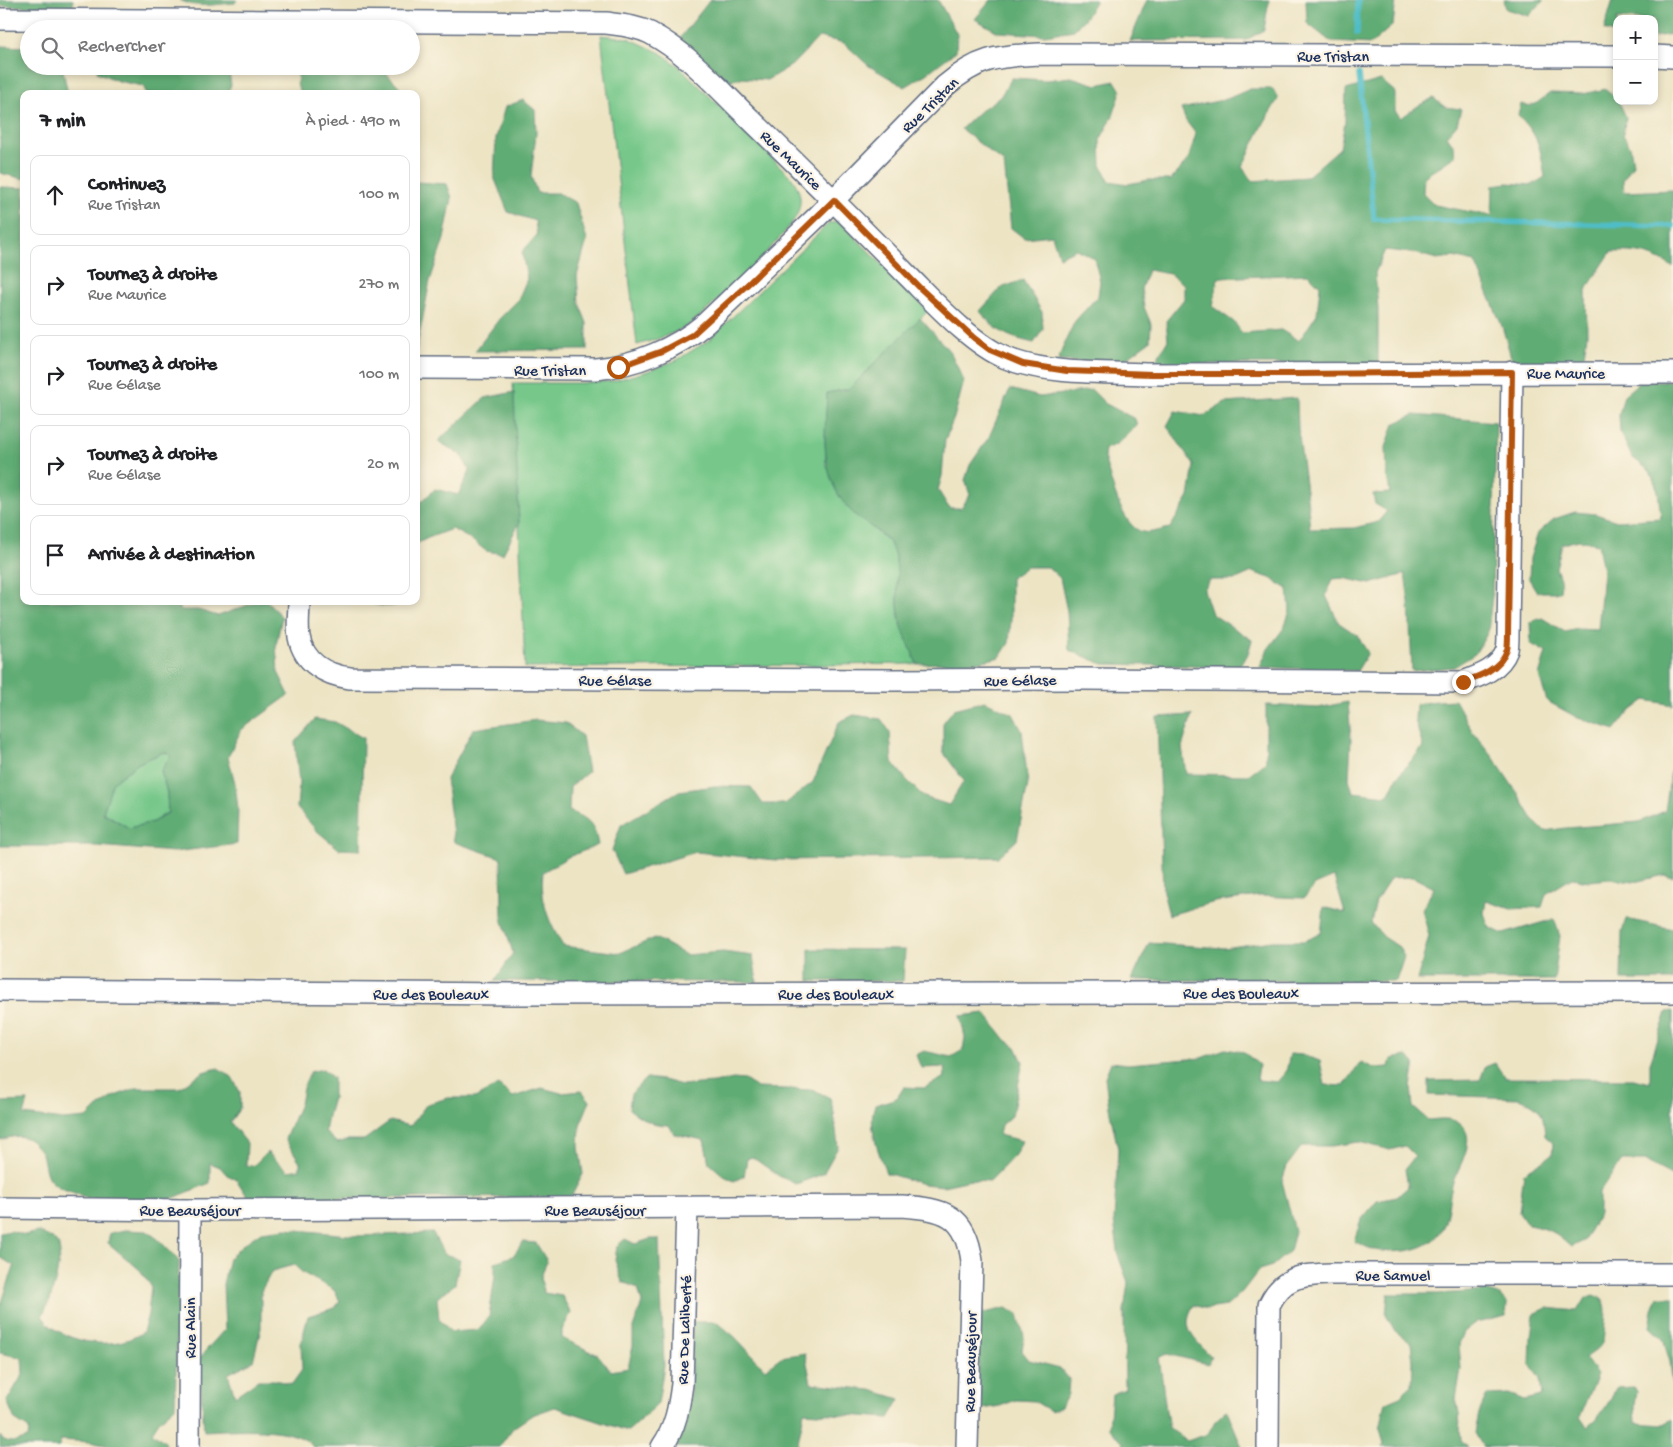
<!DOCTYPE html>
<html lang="fr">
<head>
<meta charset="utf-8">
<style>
  :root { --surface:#fff; --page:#f2f2f2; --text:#202124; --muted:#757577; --line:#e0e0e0 }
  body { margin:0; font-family:"Gochi Hand",sans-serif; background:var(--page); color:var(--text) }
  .controls { position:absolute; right:15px; top:15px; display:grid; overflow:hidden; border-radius:10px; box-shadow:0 2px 8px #0003 }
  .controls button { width:45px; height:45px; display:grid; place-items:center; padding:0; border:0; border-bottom:1px solid var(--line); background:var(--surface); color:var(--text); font:25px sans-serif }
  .stop { position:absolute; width:15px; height:15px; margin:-11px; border:4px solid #b45309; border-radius:50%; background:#fff }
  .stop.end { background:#b45309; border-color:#fff; box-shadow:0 1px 5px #0008 }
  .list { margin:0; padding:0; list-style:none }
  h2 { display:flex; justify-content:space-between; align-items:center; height:65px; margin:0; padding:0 20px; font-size:21px }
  h2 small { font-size:16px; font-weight:400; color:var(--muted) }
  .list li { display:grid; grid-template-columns:32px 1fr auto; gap:15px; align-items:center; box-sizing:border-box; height:80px; margin:0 10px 10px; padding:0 10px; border:1px solid var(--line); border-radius:10px }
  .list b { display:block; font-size:19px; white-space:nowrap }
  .list p { margin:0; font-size:16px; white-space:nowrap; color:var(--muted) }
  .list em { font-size:16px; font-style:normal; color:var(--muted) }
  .icon { flex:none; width:28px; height:28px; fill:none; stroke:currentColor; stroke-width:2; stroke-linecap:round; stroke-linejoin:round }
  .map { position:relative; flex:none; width:1673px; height:1447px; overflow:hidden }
  .search { position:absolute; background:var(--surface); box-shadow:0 2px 8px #0003; left:20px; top:20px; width:400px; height:55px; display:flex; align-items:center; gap:12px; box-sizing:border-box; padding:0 18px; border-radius:28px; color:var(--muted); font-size:19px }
  .panel { position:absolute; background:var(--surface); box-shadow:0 2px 8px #0003; left:20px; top:90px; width:400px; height:515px; border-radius:10px }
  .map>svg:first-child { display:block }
  .green { fill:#76c789; stroke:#487b74 }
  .forest { fill:#60ac75; stroke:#3e6e6a; fill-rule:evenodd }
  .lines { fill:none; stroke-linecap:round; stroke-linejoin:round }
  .stream { stroke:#4fbdc7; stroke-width:5.5 }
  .street-casing { stroke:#646e82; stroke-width:24 }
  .street { stroke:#fff; stroke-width:21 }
  .route { stroke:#b45309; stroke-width:6 }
  .labels { text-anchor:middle; stroke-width:4.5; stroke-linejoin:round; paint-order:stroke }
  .street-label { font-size:16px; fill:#1b2f5e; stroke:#fcf5e5 }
</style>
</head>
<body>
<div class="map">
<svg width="1673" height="1447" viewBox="0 0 1673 1447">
  <rect width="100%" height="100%" fill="#fcf5e5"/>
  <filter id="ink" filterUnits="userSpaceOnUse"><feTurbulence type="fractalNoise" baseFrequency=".02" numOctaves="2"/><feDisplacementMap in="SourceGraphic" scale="10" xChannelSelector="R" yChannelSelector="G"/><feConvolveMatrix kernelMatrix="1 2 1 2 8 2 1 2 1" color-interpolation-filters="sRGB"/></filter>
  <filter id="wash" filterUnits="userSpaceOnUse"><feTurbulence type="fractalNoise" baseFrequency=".0096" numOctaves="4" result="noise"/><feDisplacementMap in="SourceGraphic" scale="20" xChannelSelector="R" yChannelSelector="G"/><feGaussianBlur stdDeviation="1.12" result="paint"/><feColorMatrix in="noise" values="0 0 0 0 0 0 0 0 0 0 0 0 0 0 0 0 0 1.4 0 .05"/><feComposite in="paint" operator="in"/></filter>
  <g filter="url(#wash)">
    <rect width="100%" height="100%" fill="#ede4c4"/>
    <g class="green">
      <path d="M601,35L628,38L661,53L680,67L791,177C799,188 803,198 798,212C793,230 706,315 687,326C671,335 655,340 637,345Z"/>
      <path d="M837,221L845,227L928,311L849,389L827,393L825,440L826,465L875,530L891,544L898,565L897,582L899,616L917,664L525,668L513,383H582L612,381L645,372L677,360L709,340L828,224Z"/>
      <path d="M164,752L172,755L161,771L167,793L168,812L153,822L129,828L103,812L112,782L139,763Z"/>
    </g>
    <g class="forest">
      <path d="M0,0H73V8L0,6Z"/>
      <path d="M180,0H237L235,3C217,4 195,9 180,0Z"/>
      <path d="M710,0H938L957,34L956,51L926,74L905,87L869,66L844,43L819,37L792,65L767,80L741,78L727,81L680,38Z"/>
      <path d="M991,0H1096L1086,17L1074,30L1045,35L998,32L975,19Z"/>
      <path d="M1147,0H1269L1264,30L1246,40L1130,41Z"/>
      <path d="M1306,0H1396L1393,25L1371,44L1331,42L1307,23Z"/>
      <path d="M1504,0H1543V1L1529,16L1506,9Z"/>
      <path d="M1613,0H1673V34L1654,37V19H1617V34L1604,30Z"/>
      <path d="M0,46L29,47V66H62L68,94H24V179L0,173Z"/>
      <path d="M98,66H228L231,85L227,94H147L143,86L118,81L97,72Z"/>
      <path d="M299,66H374L384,71L400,87L398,94H300L297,84Z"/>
      <path d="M1071,77L1097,85L1115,81L1121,91L1113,116L1100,140L1101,165L1109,181L1128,184L1148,180H1171L1188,160L1196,134L1186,121L1181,109L1227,99L1250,89H1273L1278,99L1264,123L1242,167L1252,181L1307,177L1340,148L1345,122L1346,90L1381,80L1395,92V111L1401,118L1418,106L1433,98L1445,107L1461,109L1457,124L1447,136L1454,146L1455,156L1424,177L1423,193L1435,205L1492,216L1493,185L1508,183L1532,185L1545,177C1540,148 1540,137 1518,115L1521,104L1529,106L1537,103L1550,93L1583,94L1606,89L1617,99V101L1619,102L1626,117L1623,135L1630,146L1633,164L1623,180L1624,192L1673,190V267C1651,253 1637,251 1611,252L1586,290L1587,335L1584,355L1572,364H1513L1502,326L1475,262L1453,257L1437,259L1414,253L1385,250L1375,273L1378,309V364H1154L1168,340L1166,321L1184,299V285L1170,274L1148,270L1141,289L1144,307L1151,324L1150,341L1120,363L1058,361L1064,344L1075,321L1098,296L1100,281L1094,258L1076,249L1059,257L1052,235L1024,238L1011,228L1004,163L961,129L981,110L1000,97L1012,78L1046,80ZM1308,274L1320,286L1317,314L1299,341L1281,330L1242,333L1234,322L1213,307L1218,278Z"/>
      <path d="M523,100L535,110L536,133L531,176L537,193H558L576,203L587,240L577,276L579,303L587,323V350L475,351L500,318L518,300L527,279L522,252L537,235L535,221L508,212L494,177L496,138L505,107Z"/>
      <path d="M416,182L447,184L452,198L444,239L430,281L416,352Z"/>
      <path d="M0,187L24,188V601H180V610H198L218,616L259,601H267L282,617L276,645L278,672L289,695L241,730L228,757L235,783L238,809L237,844L174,852L97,846H0ZM164,752L171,755L161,771L167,793L168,813L153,822L129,828L103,813L113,782L139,763Z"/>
      <path d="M1023,280L1042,312L1043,329L1034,343C1008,337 997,333 980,311L1001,288Z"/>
      <path d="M920,318L951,353L964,381L954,418L945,440L942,476L938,490L949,508H961L970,495L965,480L970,465L989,437L1010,389L1040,397L1092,390L1106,404L1135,419L1137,425L1117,444L1105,449L1104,457C1110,475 1121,528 1143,532C1150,534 1163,529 1170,528L1189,497L1194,465L1167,426L1175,411L1204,416L1225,403L1297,398L1298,429L1308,506L1310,529L1354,528L1378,522L1387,511L1375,504L1373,494L1390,493L1387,475L1386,447L1394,424L1414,415L1496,422L1492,596L1488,632L1475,654L1454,667L1412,671L1409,602L1405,574L1370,584L1343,578L1333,579L1326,596L1339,623L1357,635L1368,653L1357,671L1260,667L1268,649L1284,628L1290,611L1288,589L1270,578L1252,572L1234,580H1209L1204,590L1212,614L1252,640L1248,654L1238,667L1103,664L1069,650L1067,611L1060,578L1048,567H1026L1011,578V620L1009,643L1000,657L979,662L917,664C911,648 901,630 899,614C895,591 901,567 891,546C884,532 865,525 854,514C818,480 825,437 827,393L849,389Z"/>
      <path d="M1641,381H1673V705L1645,700L1628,713L1615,730L1578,718L1547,701L1539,676L1546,652L1531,644L1530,622L1542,618L1565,632L1577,629L1598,630L1603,571L1598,544L1579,540L1562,544L1556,568L1561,582L1560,592H1537L1529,579L1530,558L1538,533L1554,519L1575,512L1596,514L1617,521L1661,518L1658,491L1650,471L1632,457L1620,432L1619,415L1624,395Z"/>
      <path d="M514,392L519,523L503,554L486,551L472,540L452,529L428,538L416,544V505L419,504L435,489L458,495L470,471L461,455L438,441L485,398Z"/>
      <path d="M363,601H407C390,610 380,606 363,601Z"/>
      <path d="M1455,700L1472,731L1493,757L1518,794L1534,821L1544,831L1566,828L1639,822L1665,811L1673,757V877L1665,875L1634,882L1609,879L1589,881L1572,878L1546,894L1542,907L1511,909L1486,901L1484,913L1489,927L1503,934L1554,919L1560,936L1554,980H1417L1429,936L1422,909L1434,888L1413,877L1391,878L1376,901L1371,923L1384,937L1399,947L1404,957L1396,981L1132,980L1149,943L1224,948L1272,941H1305L1321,933L1324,907L1345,913L1334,877L1315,885L1304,898L1259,896L1215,902L1169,915L1163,892L1157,717L1192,715L1182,747L1186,774L1248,775L1266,762V705L1318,708L1348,702L1351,739L1349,779L1353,792L1387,796L1399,775L1423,747L1415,720L1416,704L1437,701Z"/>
      <path d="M985,701L1013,714L1022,731L1028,784L1017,840L998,857L776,860L696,852L623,874L612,850L621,825L679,791L715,786L751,787L763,804H785L813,782L839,722L854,715L881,719L890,732L892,762L905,778L924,797L949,805L964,781L943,752V723L954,709Z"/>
      <path d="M315,719L335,722L363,738L361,850L339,849L317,831L297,808L299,783L295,742Z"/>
      <path d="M536,720L566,723L582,736L588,772L570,787L569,811C589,819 594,822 598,845L568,857L543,872C540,901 548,921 563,946L620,953L655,938L686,955L723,952L753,956L757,982L495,981L513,953L502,918L501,858L454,842L446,779L473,729Z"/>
      <path d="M1626,919L1673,929V980H1621L1622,931Z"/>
      <path d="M809,949L905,950L903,981H809Z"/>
      <path d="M1673,1011V1176L1645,1161H1622L1599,1192V1214L1584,1241L1571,1247C1555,1233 1549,1228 1528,1225L1519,1212L1524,1173L1552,1155L1553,1143L1545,1136C1543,1112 1542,1108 1519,1098L1429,1095V1081L1480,1080L1485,1067L1495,1063L1505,1078L1633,1079L1650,1083V1063L1667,1012Z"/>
      <path d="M985,1013L1006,1040L1016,1047L1023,1062L1012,1115L1001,1125L999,1135L1022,1141L1015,1155L990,1181L971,1180L943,1186L923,1184L886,1173C879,1152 867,1126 875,1105L897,1098L904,1087L924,1088L945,1077L944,1067L921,1068L916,1055L924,1051L951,1057L963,1050L965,1037L960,1016Z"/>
      <path d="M1225,1049L1244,1052L1259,1065L1257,1080L1277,1082L1286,1072L1290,1054L1302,1055L1320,1061L1325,1085L1344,1086L1361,1062L1374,1068L1389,1067L1391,1059L1407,1056L1415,1063L1411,1087L1413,1107L1428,1120C1441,1119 1455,1116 1464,1128C1475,1143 1458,1168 1453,1182C1448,1197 1449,1214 1443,1227C1432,1252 1398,1254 1375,1250C1368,1248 1360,1244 1354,1241L1361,1220L1377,1201L1397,1197L1408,1187L1405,1169L1415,1156L1405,1146L1390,1150L1359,1142L1332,1146H1302L1287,1166L1282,1181L1295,1231L1290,1251L1272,1266L1259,1270L1242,1292L1227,1306L1207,1309L1194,1305C1179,1328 1195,1340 1211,1356L1208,1364L1167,1354L1159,1358C1163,1381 1164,1404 1169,1428L1187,1441L1208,1434L1215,1421L1227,1410L1242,1447H1123V1443L1109,1428L1112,1394L1125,1389L1124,1311L1128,1282L1119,1258L1114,1221L1118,1149L1109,1108L1105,1077L1111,1062L1128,1064L1201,1058Z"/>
      <path d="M218,1068L232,1077L240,1092V1108L230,1122L247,1143L246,1165L253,1166L267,1152L288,1171L300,1169V1162L285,1139L300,1104L303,1088L310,1072L323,1069L333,1078V1098L328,1116L325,1132L337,1143L348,1140H364L390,1121L410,1126L427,1104L448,1098H475L498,1085L513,1097L542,1088L561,1093L582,1091L590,1101L580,1125L579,1147L583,1174L571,1197L249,1199L236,1179L227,1175L220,1167L210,1163V1183L171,1199H87C76,1191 59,1191 50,1180C44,1172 45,1163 42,1154C41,1151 38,1148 35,1145C25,1133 14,1136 0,1140V1102L28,1101L24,1115L63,1120L87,1118L97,1108L115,1096L136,1088H179L203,1072Z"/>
      <path d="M646,1078L663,1080L682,1085L714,1083L733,1079L745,1080L757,1088L814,1090L830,1098L834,1113L838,1147L823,1174L796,1184L779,1176L752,1157L747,1159L744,1176L734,1181L724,1176L709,1163L704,1140L674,1134L669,1125C651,1125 644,1120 629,1109L631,1094Z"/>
      <path d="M286,1229L359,1236L433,1233L444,1254L460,1259L455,1284L437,1298L439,1319L451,1332L478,1330L489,1317L495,1276V1262L513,1256L523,1242L536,1243L547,1261L541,1277L544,1293L562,1296L571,1313L562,1330V1338L598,1355L611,1371L628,1368L633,1346V1328L642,1303L638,1288L622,1282L615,1260L617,1246L625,1239L635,1244L650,1239H659L664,1365L658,1404L628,1431L555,1407L532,1415L513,1428L499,1447H313C298,1424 229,1430 204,1431L199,1358L225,1329L223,1284L229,1258L241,1246L261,1232ZM294,1265L303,1273L334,1290L340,1301L335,1308L308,1316L301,1343L302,1370L292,1384L274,1380H258L235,1396L228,1374L253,1361L261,1328V1291L272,1271Z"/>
      <path d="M125,1230L147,1231L159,1240L179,1261L175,1407L159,1421L152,1432L166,1443L164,1447H115L89,1442L61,1440L59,1447H0V1436C8,1446 18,1441 28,1438L29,1429L15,1420L7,1401L23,1374L22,1358L0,1353V1308L14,1266L0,1257V1233L11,1231L25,1235L38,1232L52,1238L59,1245L60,1254L56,1279L50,1300L42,1316C45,1319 48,1325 52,1327C77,1345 118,1350 143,1332L148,1314L151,1286L140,1270L108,1243L110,1233Z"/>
      <path d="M1486,1291L1500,1296L1507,1304L1506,1316L1476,1323L1464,1332L1459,1344L1461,1369L1456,1399L1459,1413L1461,1441L1468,1447H1382L1384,1444L1380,1428L1386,1402L1400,1396L1412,1385L1413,1362L1411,1343L1395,1331L1386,1315L1388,1294H1437Z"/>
      <path d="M1593,1295L1603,1299C1607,1307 1606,1313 1605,1322C1603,1344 1605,1345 1585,1358L1597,1374L1580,1417L1587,1427C1601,1417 1608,1404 1616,1388L1633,1387L1637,1391L1635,1406L1636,1423L1664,1425L1673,1420V1447H1483L1475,1433L1479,1413L1487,1395L1509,1394L1524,1400L1542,1396L1540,1379L1530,1364L1531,1337L1534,1314L1547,1308L1577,1311L1585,1298Z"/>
      <path d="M1658,1297H1673V1387L1670,1362L1663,1339L1650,1327L1653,1310Z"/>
      <path d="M1006,1308L1018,1314L1024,1336L1022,1351L1029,1360L1060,1368L1069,1379L1068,1394L1061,1407L1051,1411L1034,1401L1016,1400L1000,1406L977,1410L980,1314Z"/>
      <path d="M693,1322H717L735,1337L765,1369L781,1357L805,1353L811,1383L871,1390L900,1399L889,1418L804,1412L797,1447H676L687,1423L690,1392Z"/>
    </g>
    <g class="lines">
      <g class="stream">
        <path d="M1357,33L1358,0"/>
        <path d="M1359,74L1374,219L1673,226"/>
      </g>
    </g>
  </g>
  <g filter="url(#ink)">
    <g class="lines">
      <defs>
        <g id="street">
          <path d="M0,19L606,23C621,25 636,26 650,33C688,53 717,87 747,116C802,169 855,222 908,276C935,303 972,344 1006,358C1046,375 1109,372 1152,374L1673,373"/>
          <path d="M1654,56L1673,57"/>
          <path d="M416,368L596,369C636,365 675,349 706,323L816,218L945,86C978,58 996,56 1039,54L1617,56"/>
          <path d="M299,601C299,613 297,625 299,637C304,663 326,675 350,678L893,680L1080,679L1463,682C1480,676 1500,669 1507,650C1508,645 1508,639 1508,634L1512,372"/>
          <path d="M0,990L516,994L1673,992"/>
          <path d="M0,1208L190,1210L902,1206C944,1209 966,1214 972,1261L967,1447"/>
          <path d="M189,1447L190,1210"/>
          <path d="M662,1447C676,1427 679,1407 682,1384L687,1208"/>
          <path d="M1268,1447L1269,1305C1283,1276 1301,1275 1331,1274H1673"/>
        </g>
      </defs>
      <use href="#street" class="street-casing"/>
      <use href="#street" class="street"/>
    </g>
  </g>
  <g class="lines" filter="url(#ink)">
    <path class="route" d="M618,367L662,351L692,335L749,283L834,200L920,288L974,338L990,350L1023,364L1067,371L1152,374H1296L1512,372L1508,634C1508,639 1508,645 1507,650C1500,669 1480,676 1463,682"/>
  </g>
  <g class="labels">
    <g class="street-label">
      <text x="1333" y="61">Rue Tristan</text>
      <text transform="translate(929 104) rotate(-44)" y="6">Rue Tristan</text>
      <text transform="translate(792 159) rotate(44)" y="6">Rue Maurice</text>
      <text x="550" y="375">Rue Tristan</text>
      <text x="1566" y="378">Rue Maurice</text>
      <text x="615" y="685">Rue Gélase</text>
      <text transform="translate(1020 679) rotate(-1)" y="6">Rue Gélase</text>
      <text x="1241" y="998">Rue des Bouleaux</text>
      <text x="431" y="999">Rue des Bouleaux</text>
      <text x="836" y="999">Rue des Bouleaux</text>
      <text x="190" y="1215">Rue Beauséjour</text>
      <text x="595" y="1215">Rue Beauséjour</text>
      <text x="1393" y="1280">Rue Samuel</text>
      <text transform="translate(189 1328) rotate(-90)" y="6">Rue Alain</text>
      <text transform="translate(683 1330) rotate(-88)" y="6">Rue De Laliberté</text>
      <text transform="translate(969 1362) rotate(-89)" y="6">Rue Beauséjour</text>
    </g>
  </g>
</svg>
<div class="controls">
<button>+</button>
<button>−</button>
</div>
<div class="stop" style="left:618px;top:367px"></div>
<div class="stop end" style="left:1463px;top:682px"></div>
<div class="search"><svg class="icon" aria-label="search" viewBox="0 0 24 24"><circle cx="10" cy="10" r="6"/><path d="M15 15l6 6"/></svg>Rechercher</div>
<section class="panel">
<h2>7 min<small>À pied · 490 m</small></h2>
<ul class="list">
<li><svg class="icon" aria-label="ahead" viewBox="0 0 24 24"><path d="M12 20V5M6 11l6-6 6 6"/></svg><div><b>Continuez</b><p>Rue Tristan</p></div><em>100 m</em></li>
<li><svg class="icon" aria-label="right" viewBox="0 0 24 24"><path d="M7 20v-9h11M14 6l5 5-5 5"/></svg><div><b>Tournez à droite</b><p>Rue Maurice</p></div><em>270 m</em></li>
<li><svg class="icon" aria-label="right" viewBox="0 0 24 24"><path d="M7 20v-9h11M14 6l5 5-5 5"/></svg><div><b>Tournez à droite</b><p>Rue Gélase</p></div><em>100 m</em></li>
<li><svg class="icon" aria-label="right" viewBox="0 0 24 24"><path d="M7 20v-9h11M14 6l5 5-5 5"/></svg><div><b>Tournez à droite</b><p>Rue Gélase</p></div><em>20 m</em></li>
<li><svg class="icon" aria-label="arrive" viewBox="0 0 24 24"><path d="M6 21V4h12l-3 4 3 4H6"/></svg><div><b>Arrivée à destination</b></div></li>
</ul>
</section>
</div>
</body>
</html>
